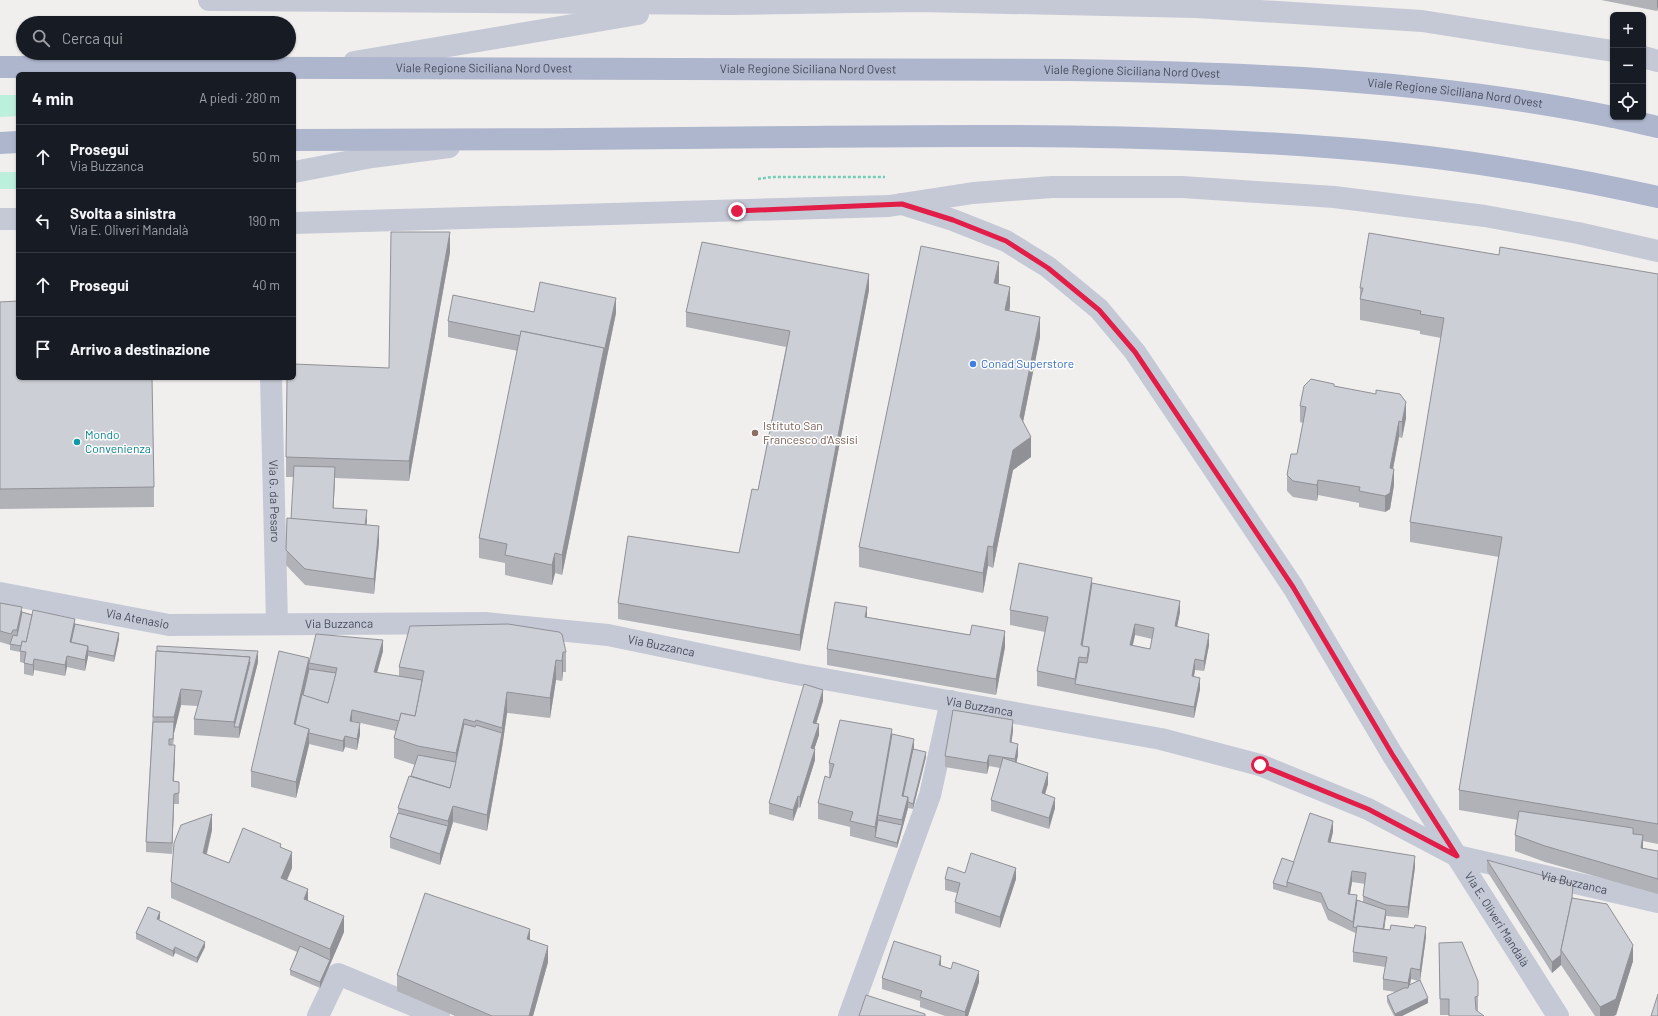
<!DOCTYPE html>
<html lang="it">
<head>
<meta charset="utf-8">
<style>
  :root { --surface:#171b24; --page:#20242c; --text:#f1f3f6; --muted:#9ea1a6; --line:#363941 }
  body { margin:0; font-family:Barlow,sans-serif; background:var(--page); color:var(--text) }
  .controls { position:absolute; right:12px; top:12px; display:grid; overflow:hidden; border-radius:6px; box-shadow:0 1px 3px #0004 }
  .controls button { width:36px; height:36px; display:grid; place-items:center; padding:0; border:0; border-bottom:1px solid var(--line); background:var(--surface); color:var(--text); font:20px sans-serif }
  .stop { position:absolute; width:12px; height:12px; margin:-9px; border:3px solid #e11d48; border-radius:50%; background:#fff }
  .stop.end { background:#e11d48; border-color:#fff; box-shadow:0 1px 4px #0008 }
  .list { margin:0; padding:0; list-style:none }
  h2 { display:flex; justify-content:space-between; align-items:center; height:52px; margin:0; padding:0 16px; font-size:17px }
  h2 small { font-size:13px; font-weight:400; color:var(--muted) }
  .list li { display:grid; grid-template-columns:26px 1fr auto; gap:12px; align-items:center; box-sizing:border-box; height:64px; padding:0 16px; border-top:1px solid var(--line) }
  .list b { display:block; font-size:15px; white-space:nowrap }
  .list p { margin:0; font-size:13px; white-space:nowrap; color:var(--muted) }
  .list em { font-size:13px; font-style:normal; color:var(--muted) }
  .icon { flex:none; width:22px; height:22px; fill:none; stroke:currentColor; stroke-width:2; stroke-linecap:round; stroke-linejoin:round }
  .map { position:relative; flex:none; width:1658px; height:1016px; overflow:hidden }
  .search { position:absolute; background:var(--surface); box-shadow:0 1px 3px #0004; left:16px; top:16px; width:280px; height:44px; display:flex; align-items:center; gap:10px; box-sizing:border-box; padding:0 14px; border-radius:22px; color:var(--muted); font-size:15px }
  .panel { position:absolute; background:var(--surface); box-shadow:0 1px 3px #0004; left:16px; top:72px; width:280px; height:308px; border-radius:6px }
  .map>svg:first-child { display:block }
  .green { fill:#bcefdc }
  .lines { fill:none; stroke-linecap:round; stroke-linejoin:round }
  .path { stroke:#74cdb7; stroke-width:2.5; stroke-dasharray:3 2; stroke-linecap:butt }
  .minor { stroke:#c5c9d6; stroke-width:22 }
  .tertiary { stroke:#c5c9d6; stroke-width:22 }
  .primary { stroke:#aeb6cd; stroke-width:22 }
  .wall { fill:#b0b2b8; fill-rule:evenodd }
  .shaded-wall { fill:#909196 }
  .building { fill:#cdcfd6; stroke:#909196; fill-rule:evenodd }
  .route { stroke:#e11d48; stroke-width:5 }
  .shop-dot { fill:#3f7fe0; stroke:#fff; stroke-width:1.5 }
  .education-dot { fill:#8d6e63; stroke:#fff; stroke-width:1.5 }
  .culture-dot { fill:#0f9aa8; stroke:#fff; stroke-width:1.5 }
  .labels { text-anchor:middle; stroke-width:3; stroke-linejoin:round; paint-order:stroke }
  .street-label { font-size:12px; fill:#464c5c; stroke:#fff }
  .shop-label { font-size:12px; fill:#366cbe; stroke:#fff; text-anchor:start }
  .education-label { font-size:12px; fill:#785e54; stroke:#fff; text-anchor:start }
  .culture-label { font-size:12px; fill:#0d838f; stroke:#fff; text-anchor:start }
</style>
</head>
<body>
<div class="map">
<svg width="1658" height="1016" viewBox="0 0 1658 1016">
  <rect width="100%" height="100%" fill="#f1efee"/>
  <g class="green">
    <path d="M0,95H18V116L0,117Z"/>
    <rect x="0" y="172" width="18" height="17"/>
  </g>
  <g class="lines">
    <path class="path" d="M758,179L772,177H885"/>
    <g class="minor">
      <path id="s1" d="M902,204L953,220L1006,241L1048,267L1099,309L1135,352L1293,587L1392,754L1558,1016"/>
      <path id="s2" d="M271,378L277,623"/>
      <path id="s3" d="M0,593L169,625L485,623L608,635L796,674L1161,739L1260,765L1368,809L1457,856L1658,902"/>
      <path d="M318,1016L338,974L439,1016"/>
      <path d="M849,1016L930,795L951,701"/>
    </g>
    <g class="tertiary">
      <path d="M209,0L731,4L920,1L1196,7L1422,21L1613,51"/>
      <path d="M1643,57L1658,61"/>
      <path d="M354,62L638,14"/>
      <path d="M294,172L372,157L449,147"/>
      <path d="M0,219H18"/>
      <path d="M294,223L889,206L973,193L1052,187H1182L1334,197L1485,216L1578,233L1658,251"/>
    </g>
    <g class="primary">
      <path id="s4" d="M0,67L1069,70C1251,73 1433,80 1613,117"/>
      <path d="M1614,117L1658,127"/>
      <path d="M294,140C464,140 633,139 803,137C982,135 1160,134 1339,148C1446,156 1553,174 1658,197"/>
      <path d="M0,143L18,142"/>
    </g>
  </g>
  <g class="wall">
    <path d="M1601,0H1658V7L1657,11Z"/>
    <path d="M450,252L409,481L335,478L333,508L367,521L366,525L379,542L374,594L305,585L286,565L287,518L291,519L294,477H286V457L389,368Z"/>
    <path d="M1499,255L1658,274V844L1643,841V848L1658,851V894L1545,862L1515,851V835L1518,820L1459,810V790L1499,557L1410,542V522L1441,338L1420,334V331L1360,320V288Z"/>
    <path d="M999,282L998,284L1010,307L1009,311L1040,337L1023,422L1031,457L1013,470L993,568L988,566L983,593L859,567V547Z"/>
    <path d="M869,290L800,651L618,619V603L739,553L758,490L786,347L686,327V312Z"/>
    <path d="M0,302L154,487V507L0,509Z"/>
    <path d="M534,312L616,313L562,575L555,573L552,585L505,575V563L479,558V538L518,351L448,337V321Z"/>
    <path d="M1334,387L1406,418L1402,438L1399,437L1393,469L1394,485L1390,509L1385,512L1359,507V503L1318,495L1317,501L1293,497L1287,491V475L1297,454L1303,423L1300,422V406Z"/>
    <path d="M1092,583L1180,612L1177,627L1209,645L1204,671L1195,670L1194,676L1200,689L1194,718L1037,686V671L1045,632L1010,625V610ZM1135,635L1152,639L1150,649L1133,645Z"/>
    <path d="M0,603L22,612L75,624L119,639L114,662L88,656L85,671L67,667L65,676L34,670L33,676L24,674V663L20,662V652L10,650V645L0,642Z"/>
    <path d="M867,617L970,635L1005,647L996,695L827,665V649Z"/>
    <path d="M156,651L258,662L239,738L194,735V719L198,706L181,705L174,733L173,745L175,756L174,781L179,793V804H174L172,854L146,852V842Z"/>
    <path d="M383,651L377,673L399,676V667L566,652V672H563L562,681L556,680L550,718L507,713L502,748L487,831L453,822L440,865L390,848V837L398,813V808L411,776L415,765L394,758V738L396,731L352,721L360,734L357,750L345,747L343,752L309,744L296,798L251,787V771L309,663Z"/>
    <path d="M823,701L816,724L819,735L814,749L815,760L800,808L798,807L793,821L769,814V803Z"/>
    <path d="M1013,731L1011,743L1018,755L1016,763L1048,784L1045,794L1055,808L1049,829L991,811V800L1000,768L989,766L987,774L945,767V756Z"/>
    <path d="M892,734L926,757L913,809L908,808L897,848L850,836V827L818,819V803L829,778V763Z"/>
    <path d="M212,830L207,854L229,863L281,847L292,868L287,880L308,901L344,932L320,988L290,975V970L297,952L171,898V882Z"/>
    <path d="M1333,832L1330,842L1415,867L1408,918L1386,916L1384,929L1426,937L1420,981L1428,1003L1402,1016H1394L1387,1002V996L1396,992L1383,990V979L1385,967L1353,962V952L1356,933L1353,932L1328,920L1321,903L1273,889V883L1294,862ZM1352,882L1365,884L1363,896V902L1357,900L1350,894ZM1411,979L1418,981L1410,985Z"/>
    <path d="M1487,860L1573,898L1633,961L1616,1015L1613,1016H1595L1561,965L1552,973L1487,871Z"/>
    <path d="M965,873L1016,879L1000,928L955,913V902L957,893L945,890V879Z"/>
    <path d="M160,918L159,920L205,947L197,963L175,953L173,957L136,939V933Z"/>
    <path d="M530,940L548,962L533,1016H455L397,991V975Z"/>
    <path d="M1439,943L1478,996V1012L1449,1015H1440Z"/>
    <path d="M941,966L979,982L968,1016H945L920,1007V1001L882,989V978Z"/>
  </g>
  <g class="shaded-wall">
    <path d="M1657,0H1658V7L1657,11Z"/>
    <path d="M450,232V252L409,481V461Z"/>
    <path d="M999,262V282L994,303V283Z"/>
    <path d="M869,274V290L800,651V635Z"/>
    <path d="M1010,287V307L1005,330V310Z"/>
    <path d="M616,298V313L562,575V555L604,348Z"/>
    <path d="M1040,317V337L1020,437V416Z"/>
    <path d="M1406,402V418L1402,438V422Z"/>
    <path d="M1399,421V437L1390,484V468Z"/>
    <path d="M1031,437V457L1013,470L993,568V547L1013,450Z"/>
    <path d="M335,467V478L333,519V508Z"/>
    <path d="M1394,469V485L1390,509L1385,512V496Z"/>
    <path d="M1318,480V495L1317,501V485Z"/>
    <path d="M367,510V521L365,542V531Z"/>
    <path d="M379,526V542L374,594V579Z"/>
    <path d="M988,546V566L983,593V573Z"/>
    <path d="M555,553V573L552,585V565Z"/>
    <path d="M1092,578V594L1083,651L1081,645Z"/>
    <path d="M1180,601V612L1175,637V626Z"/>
    <path d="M22,607V618L17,641V630Z"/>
    <path d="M867,607V623L865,617Z"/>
    <path d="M75,619V630L71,647L70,642Z"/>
    <path d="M1135,624V635L1130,656V645Z"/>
    <path d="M1005,631V647L996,695V679Z"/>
    <path d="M119,633V639L114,662V656Z"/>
    <path d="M1209,634V645L1204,671V661Z"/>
    <path d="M383,640V651L374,683V672Z"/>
    <path d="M88,646V657L85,671V660Z"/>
    <path d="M258,651V662L239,738V727Z"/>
    <path d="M563,652V672L562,681V661Z"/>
    <path d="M67,656V667L65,676V665Z"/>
    <path d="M250,657V673L234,727V738V722Z"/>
    <path d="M1079,657V673L1075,684V695V679Z"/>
    <path d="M309,658V674L296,730L294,724Z"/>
    <path d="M34,659V670L33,676V665Z"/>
    <path d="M1195,659V670L1192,687V676Z"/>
    <path d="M556,660V680L550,718V698Z"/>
    <path d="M1200,678V689L1194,718V707Z"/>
    <path d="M181,689V705L174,733L173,750L174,717Z"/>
    <path d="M823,690V701L813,734V723Z"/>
    <path d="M507,692V713L502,748V728Z"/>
    <path d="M352,710V721L350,731V721Z"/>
    <path d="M464,719V739L456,762V753Z"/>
    <path d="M1013,720V731L1010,753V742Z"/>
    <path d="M360,723V734L357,750V739Z"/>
    <path d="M819,724V735L811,759V748Z"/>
    <path d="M309,729V745L296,798V782Z"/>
    <path d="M892,729V745L878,815V826L875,837V843V827Z"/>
    <path d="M502,733V748L487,831V815Z"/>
    <path d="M345,736V747L343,752V741Z"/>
    <path d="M914,739V750L903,801L902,796Z"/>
    <path d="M1018,744V755L1015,770V759Z"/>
    <path d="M175,745V756L173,792V781Z"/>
    <path d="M815,749V760L800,808V797Z"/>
    <path d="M926,752V757L913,809V804Z"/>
    <path d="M989,755V766L987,774V763Z"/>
    <path d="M1048,773V784L1042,804V793Z"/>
    <path d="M174,794V804L172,854V843Z"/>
    <path d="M798,796V807L793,821V810Z"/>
    <path d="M908,797V808L897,848V843L902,825V820Z"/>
    <path d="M1055,798V808L1049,829V818Z"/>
    <path d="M453,806V822L440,865V854L448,826V821Z"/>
    <path d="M212,814V830L203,868V853Z"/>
    <path d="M1333,821V832L1328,853V842Z"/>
    <path d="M1643,835V851L1641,848Z"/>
    <path d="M292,852V868L281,894V878Z"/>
    <path d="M1415,856V867L1408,918V907Z"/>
    <path d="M1016,868V879L1000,928V917Z"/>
    <path d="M1352,871V882L1348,904V894Z"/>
    <path d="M308,889V905L304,899Z"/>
    <path d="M1386,910V916L1383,938V932Z"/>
    <path d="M160,912V918L157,924V919Z"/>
    <path d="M344,916V932L320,988V982L330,960V949Z"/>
    <path d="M1426,927V937L1420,981V970Z"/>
    <path d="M530,929V945L527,939Z"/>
    <path d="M205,942V947L197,963V958Z"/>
    <path d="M1633,945V961L1616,1015L1613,1016H1600V1007Z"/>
    <path d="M548,946V962L533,1016H529Z"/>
    <path d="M175,947V953L173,957V951Z"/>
    <path d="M1561,955V965L1552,973V962Z"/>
    <path d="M941,956V967L939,965Z"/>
    <path d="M1411,968V979L1408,994V983Z"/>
    <path d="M979,971V982L968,1016H965V1012Z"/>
    <path d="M1428,998V1003L1402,1016H1395V1014Z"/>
  </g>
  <g class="building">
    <path d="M391,232H450L409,461L286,457L287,378H294V364L389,368Z"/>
    <path d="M1369,233L1499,255L1500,247L1658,274V824L1459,790L1502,537L1410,522L1444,318L1420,314L1421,311L1360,299L1363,288H1360Z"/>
    <path d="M702,242L869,274L800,635L618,603L628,536L739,553L752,489L758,490L790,331L686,312Z"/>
    <path d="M921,246L999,262L994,283L1010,287L1005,310L1040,317L1020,416L1031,437L1013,450L993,547L988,546L983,573L859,547Z"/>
    <path d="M540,282L616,298L604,352V348L521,331V336L448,321L453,295L534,312Z"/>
    <path d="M18,301V378H152L154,487L0,489V302Z"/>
    <path d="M521,331L604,348L562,555L555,553L552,565L505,555L507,544L479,538Z"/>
    <path d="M1311,379L1334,384V386L1376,394V390L1400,394L1406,402L1402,422L1399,421L1390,468L1394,469L1390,493L1385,496L1359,491L1360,487L1318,480L1317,485L1293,481L1287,475L1291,454H1297L1306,407L1300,406L1304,386Z"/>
    <path d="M294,466L335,467L333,508L367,510L365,525L291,519Z"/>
    <path d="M287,518L379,526L374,579L305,569L286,550Z"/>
    <path d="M1019,563L1092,578L1081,645L1089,647L1087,658L1079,657L1075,679L1037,671L1048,617L1010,610Z"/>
    <path d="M1092,583L1180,601L1175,626L1209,634L1204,661L1195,659L1192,676L1200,678L1194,707L1075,684L1079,662L1087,663L1089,652V647L1082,646ZM1135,624L1154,628L1150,649L1130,645Z"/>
    <path d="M835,602L867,607L865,617L970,635L972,625L1005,631L996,679L827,649Z"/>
    <path d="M0,603L22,607L17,630H13L11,634L0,631Z"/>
    <path d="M33,610L75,619L70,642L88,646L85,660L67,656L65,665L34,659L33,665L24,663L26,652L20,651L22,641L26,642Z"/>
    <path d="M22,612L32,615L26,642L22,641L21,646L10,644L13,635L17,636Z"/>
    <path d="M75,624L119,633L114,656L88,651V646L71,642Z"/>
    <path d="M508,624L559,632L562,634L566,652H563L562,661L556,660L550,698L507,692L502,728L476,720L475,722L464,719L456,753L418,746L394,738L401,713L415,716L424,671L399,667L410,626Z"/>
    <path d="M316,634L383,640L374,672L422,680L415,716L401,713L399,721L352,710L350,721L360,723L357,739L345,736L343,741L309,733V729L295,725L302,694L328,703L337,668L309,663Z"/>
    <path d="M157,646L258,651L239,727H234L250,662H249L250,657L157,651Z"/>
    <path d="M156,651L250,657L234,722L194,719L202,691L181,689L174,717H153Z"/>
    <path d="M279,651L309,658L294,724L309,729L296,782L251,771Z"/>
    <path d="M309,669L336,673L328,703L303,695Z"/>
    <path d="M804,684L823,690L813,723L819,724L811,748L815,749L800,797L798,796L793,810L769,803Z"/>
    <path d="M953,710L1013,720L1010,742L1018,744L1015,759L989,755L987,763L945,756Z"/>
    <path d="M840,720L892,729L875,827L850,821L853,812L818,803L825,776L830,778L834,764L829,763Z"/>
    <path d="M153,722H174L173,739H169V745H175L173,781L179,782V793L174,794L172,843L146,842Z"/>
    <path d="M464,724L475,727L476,725L502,733L487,815L453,806L448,821L398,808L409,776L450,788Z"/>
    <path d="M892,734L914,739L902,796L908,797L902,820L878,815Z"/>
    <path d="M913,749L926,752L913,804L908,802V797L903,796Z"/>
    <path d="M418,755L456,762L450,788L411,776Z"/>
    <path d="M1003,758L1048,773L1042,793L1055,798L1049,818L991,800Z"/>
    <path d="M1519,811L1633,828V834L1643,835L1641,848L1658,851V879L1545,846L1515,835Z"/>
    <path d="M398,813L448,826L440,854L390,837Z"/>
    <path d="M1310,813L1333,821L1328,842L1415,856L1408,907L1386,905L1363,896L1366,873L1352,871L1348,894L1357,895L1353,922L1328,909L1321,893L1287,882Z"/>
    <path d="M212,814L203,853L229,863L243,828L281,844L280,847L292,852L281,878L308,889L304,899L344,916L330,949L171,882L174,843L181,825Z"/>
    <path d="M878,820L902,825L897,843L875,837Z"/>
    <path d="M971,853L1016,868L1000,917L955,902L960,883L945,879L948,867L965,873Z"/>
    <path d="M1282,858L1294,862L1287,882V887L1273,883Z"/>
    <path d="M1487,860L1573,884L1572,898L1561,950V955L1552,962Z"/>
    <path d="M425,893L530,929L527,939L548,946L529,1016H492L397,975Z"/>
    <path d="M1572,898L1607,904L1633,945L1616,999L1600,1007L1561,950Z"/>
    <path d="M1357,900L1386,910L1383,929L1357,926V928L1353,927Z"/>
    <path d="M148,907L160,912L157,919L205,942L197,958L175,947L173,951L136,933Z"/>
    <path d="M1391,925L1414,928L1415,925L1426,927L1420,970L1411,968L1408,983L1383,979L1387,957L1353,952L1357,926L1390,930Z"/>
    <path d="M894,941L941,956L939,965L951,969L953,962L979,971L965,1012L920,997L922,991L882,978Z"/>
    <path d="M1462,942L1478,981V996L1475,997L1476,1010L1484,1016H1449V999H1440L1439,943Z"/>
    <path d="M300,946L330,960L320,982L290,970Z"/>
    <path d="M1420,980L1428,998L1395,1014L1387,996L1404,988H1408L1409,985Z"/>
    <path d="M1658,994V1016H1651Z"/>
    <path d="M866,995L925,1014V1016H859Z"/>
  </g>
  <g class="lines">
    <path class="route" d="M737,211L902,204L953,220L1006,241L1048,268L1099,310L1135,352L1293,587L1392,754L1457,856L1368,809L1260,765"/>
  </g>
  <circle class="shop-dot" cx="973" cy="364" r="4"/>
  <circle class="education-dot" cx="755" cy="433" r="4"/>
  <circle class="culture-dot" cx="77" cy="442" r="4"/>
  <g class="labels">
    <g class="street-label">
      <text dy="4" stroke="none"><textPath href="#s4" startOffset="484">Viale Regione Siciliana Nord Ovest</textPath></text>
      <text dy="4" stroke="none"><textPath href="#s4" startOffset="808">Viale Regione Siciliana Nord Ovest</textPath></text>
      <text dy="4" stroke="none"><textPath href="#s4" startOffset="1132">Viale Regione Siciliana Nord Ovest</textPath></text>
      <text dy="4" stroke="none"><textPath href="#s4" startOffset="1456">Viale Regione Siciliana Nord Ovest</textPath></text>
      <text dy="4" stroke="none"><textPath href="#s2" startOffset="123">Via G. da Pesaro</textPath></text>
      <text dy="4" stroke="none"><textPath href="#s3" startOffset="140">Via Atenasio</textPath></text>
      <text dy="4" stroke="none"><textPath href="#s3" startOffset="342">Via Buzzanca</textPath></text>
      <text dy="4" stroke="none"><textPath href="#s3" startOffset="666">Via Buzzanca</textPath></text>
      <text dy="4" stroke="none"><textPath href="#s3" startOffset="990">Via Buzzanca</textPath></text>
      <text dy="4" stroke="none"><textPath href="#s3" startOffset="1614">Via Buzzanca</textPath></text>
      <text dy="4" stroke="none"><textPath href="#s1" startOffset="955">Via E. Oliveri Mandalà</textPath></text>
    </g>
    <g class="shop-label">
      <text x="981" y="368">Conad Superstore</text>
    </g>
    <g class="education-label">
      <text x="763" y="430">Istituto San<tspan x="763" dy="14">Francesco d'Assisi</tspan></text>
    </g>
    <g class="culture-label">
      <text x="85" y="439">Mondo<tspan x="85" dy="14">Convenienza</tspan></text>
    </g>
  </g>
</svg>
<div class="controls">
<button>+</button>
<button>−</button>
<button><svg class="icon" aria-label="locate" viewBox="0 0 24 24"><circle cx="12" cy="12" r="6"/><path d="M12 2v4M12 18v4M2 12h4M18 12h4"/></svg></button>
</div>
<div class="stop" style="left:1260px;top:765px"></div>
<div class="stop end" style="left:737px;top:211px"></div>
<div class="search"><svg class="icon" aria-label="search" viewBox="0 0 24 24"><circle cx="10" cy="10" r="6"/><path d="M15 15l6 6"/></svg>Cerca qui</div>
<section class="panel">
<h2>4 min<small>A piedi · 280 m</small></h2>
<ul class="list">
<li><svg class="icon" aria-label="ahead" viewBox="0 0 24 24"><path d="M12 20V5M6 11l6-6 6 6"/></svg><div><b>Prosegui</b><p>Via Buzzanca</p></div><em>50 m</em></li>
<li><svg class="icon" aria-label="left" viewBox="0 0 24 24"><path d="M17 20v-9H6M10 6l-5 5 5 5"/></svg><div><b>Svolta a sinistra</b><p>Via E. Oliveri Mandalà</p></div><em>190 m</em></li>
<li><svg class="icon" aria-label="ahead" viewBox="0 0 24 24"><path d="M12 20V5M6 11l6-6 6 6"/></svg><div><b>Prosegui</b></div><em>40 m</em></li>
<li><svg class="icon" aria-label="arrive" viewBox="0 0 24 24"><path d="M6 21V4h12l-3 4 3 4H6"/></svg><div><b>Arrivo a destinazione</b></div></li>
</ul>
</section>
</div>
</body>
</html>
